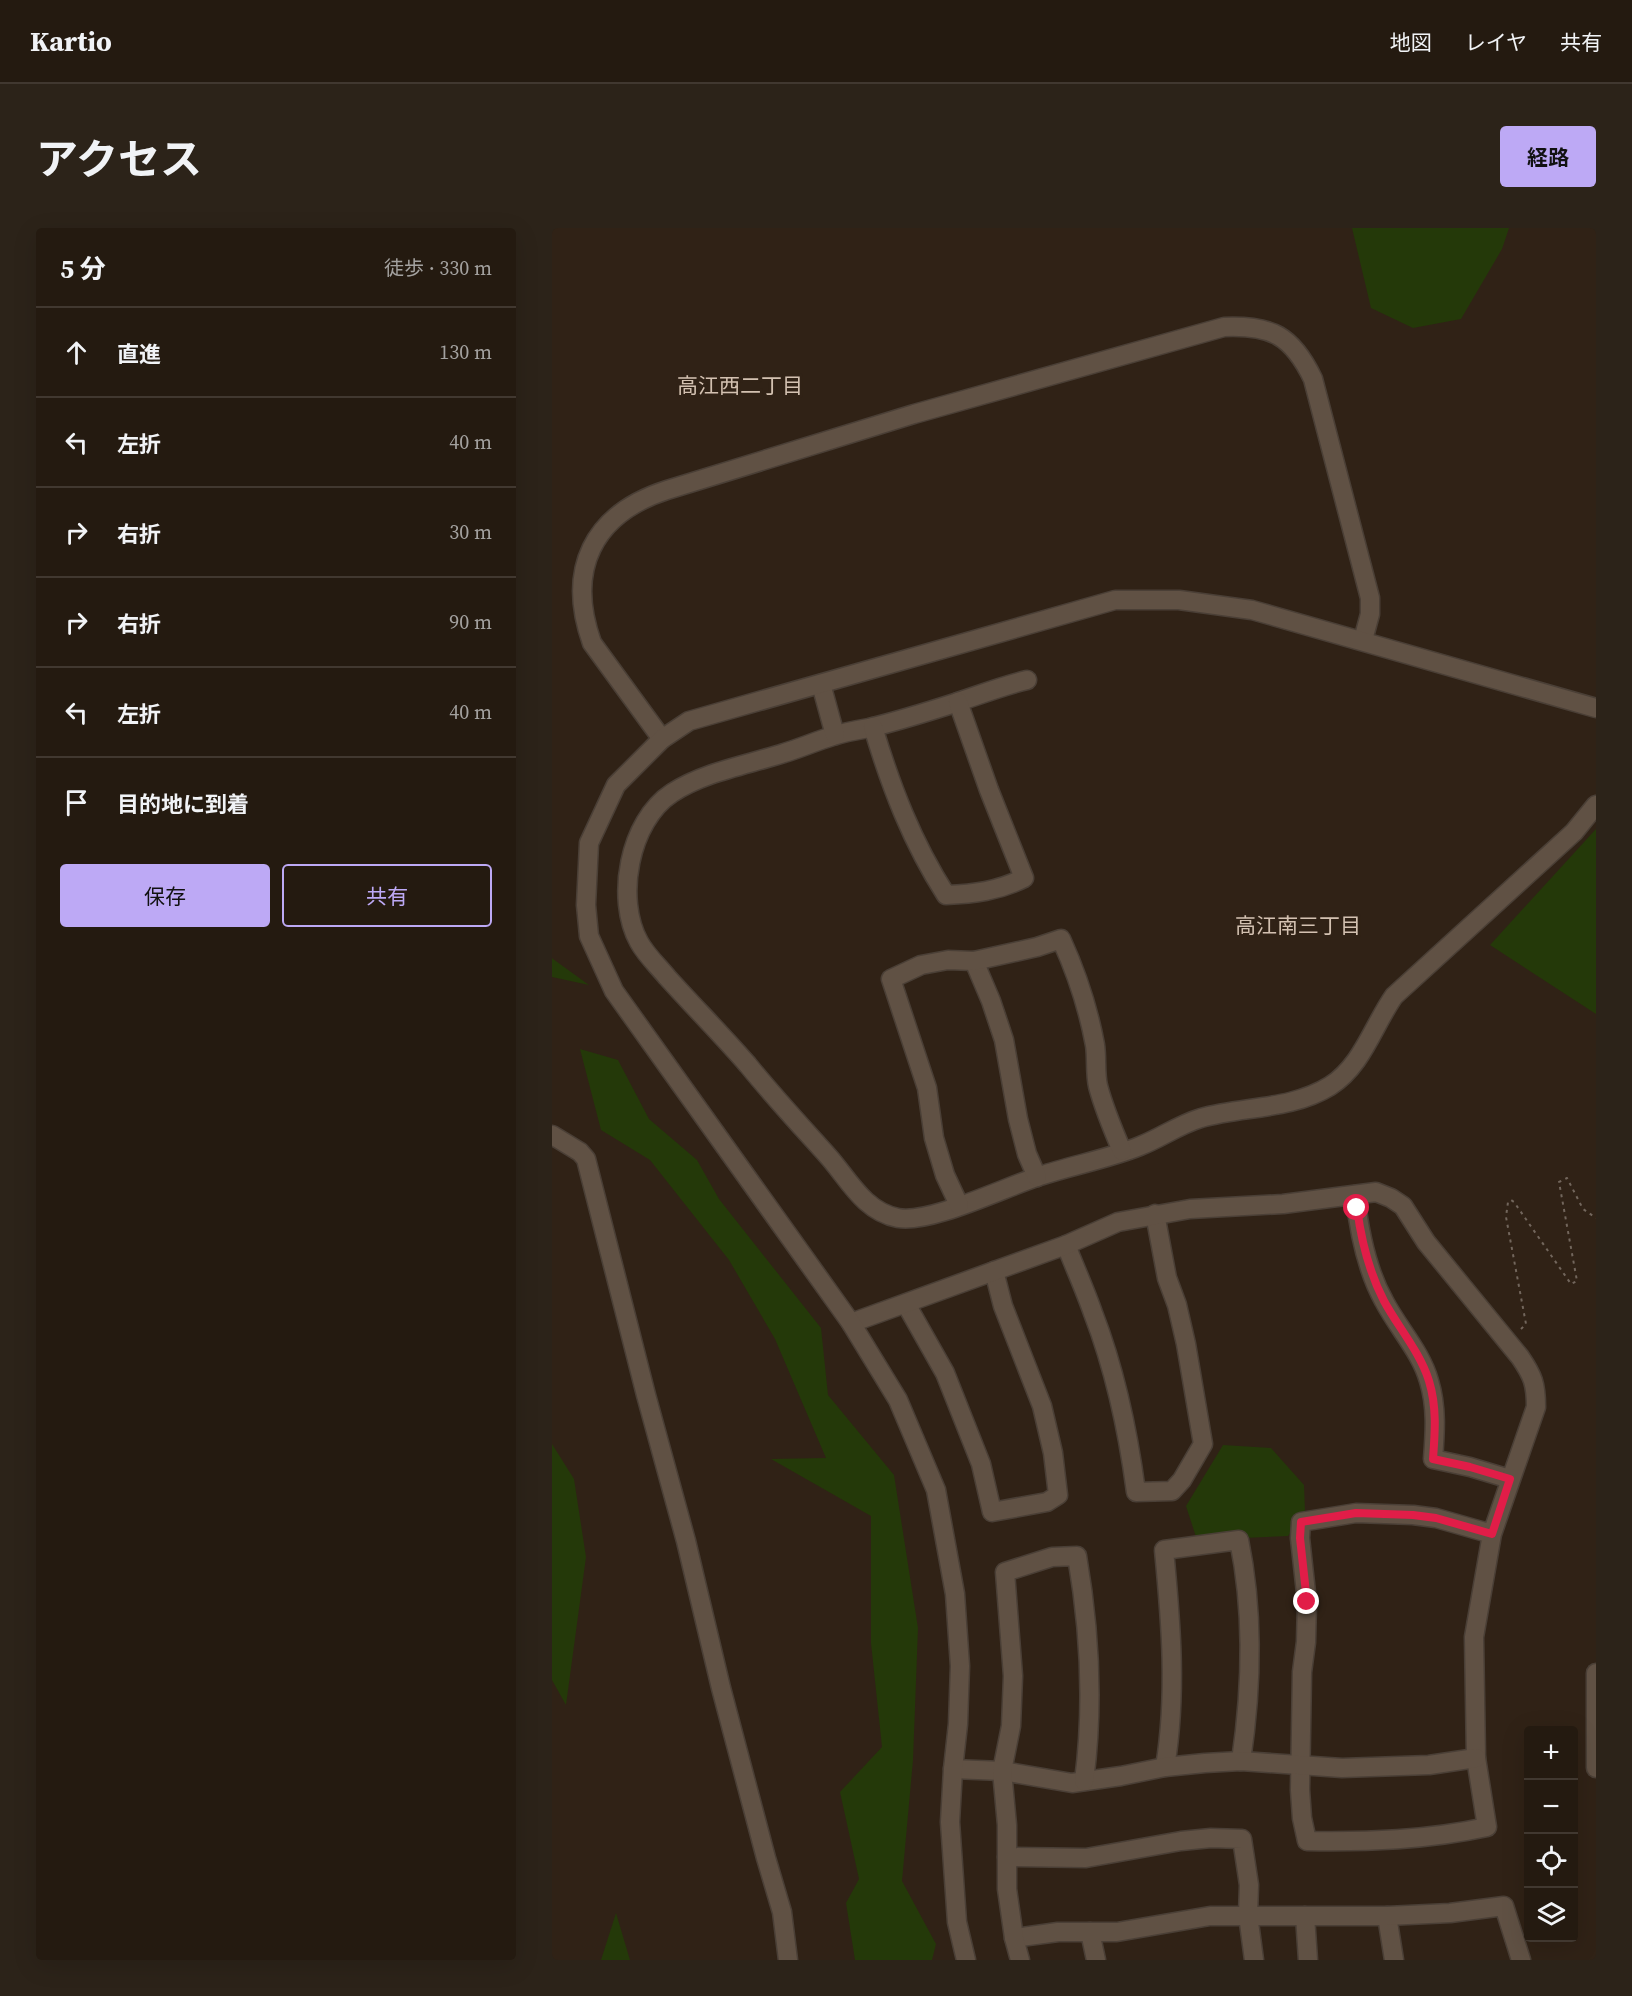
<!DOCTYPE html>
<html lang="ja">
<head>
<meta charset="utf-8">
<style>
  :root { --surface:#241a10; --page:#2c2319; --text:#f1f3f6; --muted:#a3a19f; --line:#413830; --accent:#bda9f5 }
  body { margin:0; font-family:"Source Serif 4","Noto Sans JP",serif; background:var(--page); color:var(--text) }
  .controls { position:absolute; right:18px; bottom:18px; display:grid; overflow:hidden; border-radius:6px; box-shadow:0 6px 24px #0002 }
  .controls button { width:54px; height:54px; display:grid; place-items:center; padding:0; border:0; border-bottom:2px solid var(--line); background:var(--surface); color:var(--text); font:30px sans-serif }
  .stop { position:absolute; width:18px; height:18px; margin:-14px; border:4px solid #e11d48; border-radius:50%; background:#fff }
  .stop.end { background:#e11d48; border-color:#fff; box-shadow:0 2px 6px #0008 }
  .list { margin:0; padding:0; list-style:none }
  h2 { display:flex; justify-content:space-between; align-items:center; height:78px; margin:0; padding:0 24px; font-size:26px }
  h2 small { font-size:20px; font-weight:400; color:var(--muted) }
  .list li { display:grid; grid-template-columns:39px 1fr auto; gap:18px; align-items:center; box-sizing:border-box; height:90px; padding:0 24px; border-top:2px solid var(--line) }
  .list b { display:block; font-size:22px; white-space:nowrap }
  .list em { font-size:20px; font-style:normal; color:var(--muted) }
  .actions { display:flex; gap:12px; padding:18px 24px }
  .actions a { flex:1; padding:14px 0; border:2px solid var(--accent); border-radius:6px; text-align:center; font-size:21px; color:var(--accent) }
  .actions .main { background:var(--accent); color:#111 }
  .icon { flex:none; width:33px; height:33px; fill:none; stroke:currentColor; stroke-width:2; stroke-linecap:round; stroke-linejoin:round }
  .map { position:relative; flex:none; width:1044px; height:1732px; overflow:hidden; border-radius:6px }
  header { display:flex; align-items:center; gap:36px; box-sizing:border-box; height:84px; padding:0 30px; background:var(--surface); border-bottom:2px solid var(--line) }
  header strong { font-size:28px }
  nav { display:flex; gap:33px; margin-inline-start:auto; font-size:21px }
  .intro { display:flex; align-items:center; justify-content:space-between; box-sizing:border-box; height:144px; padding:0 36px }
  h1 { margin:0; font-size:42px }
  .button { padding:15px 27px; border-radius:6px; background:var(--accent); color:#111; font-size:21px; font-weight:700 }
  main { display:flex; gap:36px; padding:0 36px }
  aside { flex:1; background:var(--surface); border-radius:6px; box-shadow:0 6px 24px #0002 }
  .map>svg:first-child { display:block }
  .green { fill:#243909 }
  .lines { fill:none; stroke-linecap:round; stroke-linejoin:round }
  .minor-casing { stroke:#4a3f36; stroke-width:21 }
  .path { stroke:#72665c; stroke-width:2; stroke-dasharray:3 4.5; stroke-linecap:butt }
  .minor { stroke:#605144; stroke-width:18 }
  .route { stroke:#e11d48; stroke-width:8 }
  .labels { text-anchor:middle; stroke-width:6; stroke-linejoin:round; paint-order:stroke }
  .neighbourhood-label { font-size:21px; fill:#d3c1b1; stroke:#302216 }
</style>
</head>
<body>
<header>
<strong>Kartio</strong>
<nav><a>地図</a><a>レイヤ</a><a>共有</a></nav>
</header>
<div class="intro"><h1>アクセス</h1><a class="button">経路</a></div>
<main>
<aside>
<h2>5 分<small>徒歩 · 330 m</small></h2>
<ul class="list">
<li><svg class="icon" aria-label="ahead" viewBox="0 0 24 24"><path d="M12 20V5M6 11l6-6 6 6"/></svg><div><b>直進</b></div><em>130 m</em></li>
<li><svg class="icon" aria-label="left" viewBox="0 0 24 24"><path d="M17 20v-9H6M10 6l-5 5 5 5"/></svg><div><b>左折</b></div><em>40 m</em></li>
<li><svg class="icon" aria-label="right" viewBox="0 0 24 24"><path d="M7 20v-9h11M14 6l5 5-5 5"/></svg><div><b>右折</b></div><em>30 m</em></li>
<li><svg class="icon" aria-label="right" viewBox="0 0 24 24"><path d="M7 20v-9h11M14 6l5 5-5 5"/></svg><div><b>右折</b></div><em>90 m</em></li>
<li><svg class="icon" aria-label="left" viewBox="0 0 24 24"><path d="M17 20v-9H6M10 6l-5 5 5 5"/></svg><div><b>左折</b></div><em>40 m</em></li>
<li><svg class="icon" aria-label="arrive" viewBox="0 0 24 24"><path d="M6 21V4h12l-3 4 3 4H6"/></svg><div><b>目的地に到着</b></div></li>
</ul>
<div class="actions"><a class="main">保存</a><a>共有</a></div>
</aside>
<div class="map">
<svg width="1044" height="1732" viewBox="0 0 1044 1732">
  <rect width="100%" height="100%" fill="#302216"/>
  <g class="green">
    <path d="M800,0H957L950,21L909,91L861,100L819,80Z"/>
    <path d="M1044,601V786L938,717Z"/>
    <path d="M0,730L1,731L37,757L0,749Z"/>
    <path d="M28,821L66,832L97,891L145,932L167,971L269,1100L276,1167L342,1247L366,1400L361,1532L350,1653L384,1716L380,1732H303L294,1675L307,1651L288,1564L330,1519L319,1415V1288L219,1231L274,1230L223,1111L177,1032L98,932L49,902Z"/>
    <path d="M0,1216L22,1251L34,1329L14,1477L0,1452Z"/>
    <path d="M671,1217L719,1220L752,1257L753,1284L736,1308L645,1312L634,1278Z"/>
    <path d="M64,1685L78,1732H49Z"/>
  </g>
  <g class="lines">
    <defs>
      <g id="minor">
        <path d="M475,452C450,458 427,467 403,475C375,484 346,493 317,500C305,502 293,504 281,508C264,513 249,520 232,525C195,537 152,544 120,565C77,593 63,671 87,714C94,727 106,738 115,749C142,779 170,807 196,837C221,868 248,897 275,927C296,950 311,983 346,990C378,996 453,959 488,948C521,937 556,931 588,918C609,910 626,897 649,890C692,878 739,882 778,858C810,838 821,798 842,768L1022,604L1044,577"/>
        <path d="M269,456L283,507"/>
        <path d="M321,499C339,559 360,614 394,667C422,666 446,663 472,650L437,562L406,474"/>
        <path d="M110,511L40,415C14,342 40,286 115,262L362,186L672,99C719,97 740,107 761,151L818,370V386L811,412"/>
        <path d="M422,733L439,773L452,812L466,891L475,926L485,949"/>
        <path d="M0,907L28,924L34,931L94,1167L134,1313L169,1460L214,1630L230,1684L236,1732"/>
        <path d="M803,967C807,1003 814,1041 832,1073C846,1100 869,1124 877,1153C885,1179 883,1205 881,1231L918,1239L958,1251"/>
        <path d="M407,977L393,947L382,910L375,860L339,751L369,737L396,732L422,733L485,719L509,711C525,746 536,779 543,817C545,830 543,845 546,858C552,881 561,902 570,923"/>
        <path d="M514,1017C523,1040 533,1062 541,1085C563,1142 576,1203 584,1264L620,1263L630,1252L651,1216L634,1116L625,1077L615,1050L603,986"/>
        <path d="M354,1076L393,1145L429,1236L440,1284L495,1274L506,1267L501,1225L490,1178L451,1078L442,1043"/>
        <path d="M299,1095L514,1017L566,994L638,981L731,976L824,964L839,970L851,978L874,1014L968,1129C981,1148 984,1156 984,1179L940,1306L922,1409L924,1530L935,1599C875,1612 816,1614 755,1613L750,1590L748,1562L750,1444L754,1414L755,1374L748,1310L749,1294L804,1285L861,1287L884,1290L940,1306"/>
        <path d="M1044,1445V1540"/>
        <path d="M613,1539C625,1467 619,1394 612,1322L687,1312C702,1385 700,1459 689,1533"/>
        <path d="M401,1541L450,1543L520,1555L569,1548L613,1539L653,1535L689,1533L790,1540L877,1537L924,1530"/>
        <path d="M455,1629L534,1630L629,1613L659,1610L690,1611L697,1657L696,1687L702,1732"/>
        <path d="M753,1688L756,1732"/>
        <path d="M835,1688L842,1732"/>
        <path d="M538,1704L544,1732"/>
        <path d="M462,1710L506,1704H565L658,1688H835L898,1685L952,1678L969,1732"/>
        <path d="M414,1732L405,1694L398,1594L401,1541L406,1496L408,1438L403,1366L384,1262L346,1172L299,1095L62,763L37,708L34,677L37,615L64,557L110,511L137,493L563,372H627L700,382L1044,480"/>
        <path d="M468,1732L462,1710L455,1661V1597L450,1543L459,1498L461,1448L453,1344L500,1329L525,1328C538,1403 542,1477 532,1553"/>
      </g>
    </defs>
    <use href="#minor" class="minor-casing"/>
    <path class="path" d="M969,1101L974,1096L954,989L956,974L959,972L962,974L1019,1056L1025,1053L1007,954L1015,950L1031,981L1044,990"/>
    <use href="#minor" class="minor"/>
  </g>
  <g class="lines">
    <path class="route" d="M755,1374L748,1310L749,1294L804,1285L861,1287L884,1290L940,1306L958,1251L918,1239L881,1231C883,1205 885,1179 877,1153C868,1124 846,1099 832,1073C817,1044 809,1011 805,980"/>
  </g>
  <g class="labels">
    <g class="neighbourhood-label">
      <text x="188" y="165">高江西二丁目</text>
      <text x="746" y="705">高江南三丁目</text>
    </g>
  </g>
</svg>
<div class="controls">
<button>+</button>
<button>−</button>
<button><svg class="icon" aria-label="locate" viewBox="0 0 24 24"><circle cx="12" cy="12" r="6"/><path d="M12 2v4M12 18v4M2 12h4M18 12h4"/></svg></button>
<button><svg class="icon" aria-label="layers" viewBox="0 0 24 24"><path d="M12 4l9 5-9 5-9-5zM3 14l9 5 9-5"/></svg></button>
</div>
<div class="stop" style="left:805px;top:980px"></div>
<div class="stop end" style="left:755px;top:1374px"></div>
</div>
</main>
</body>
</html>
